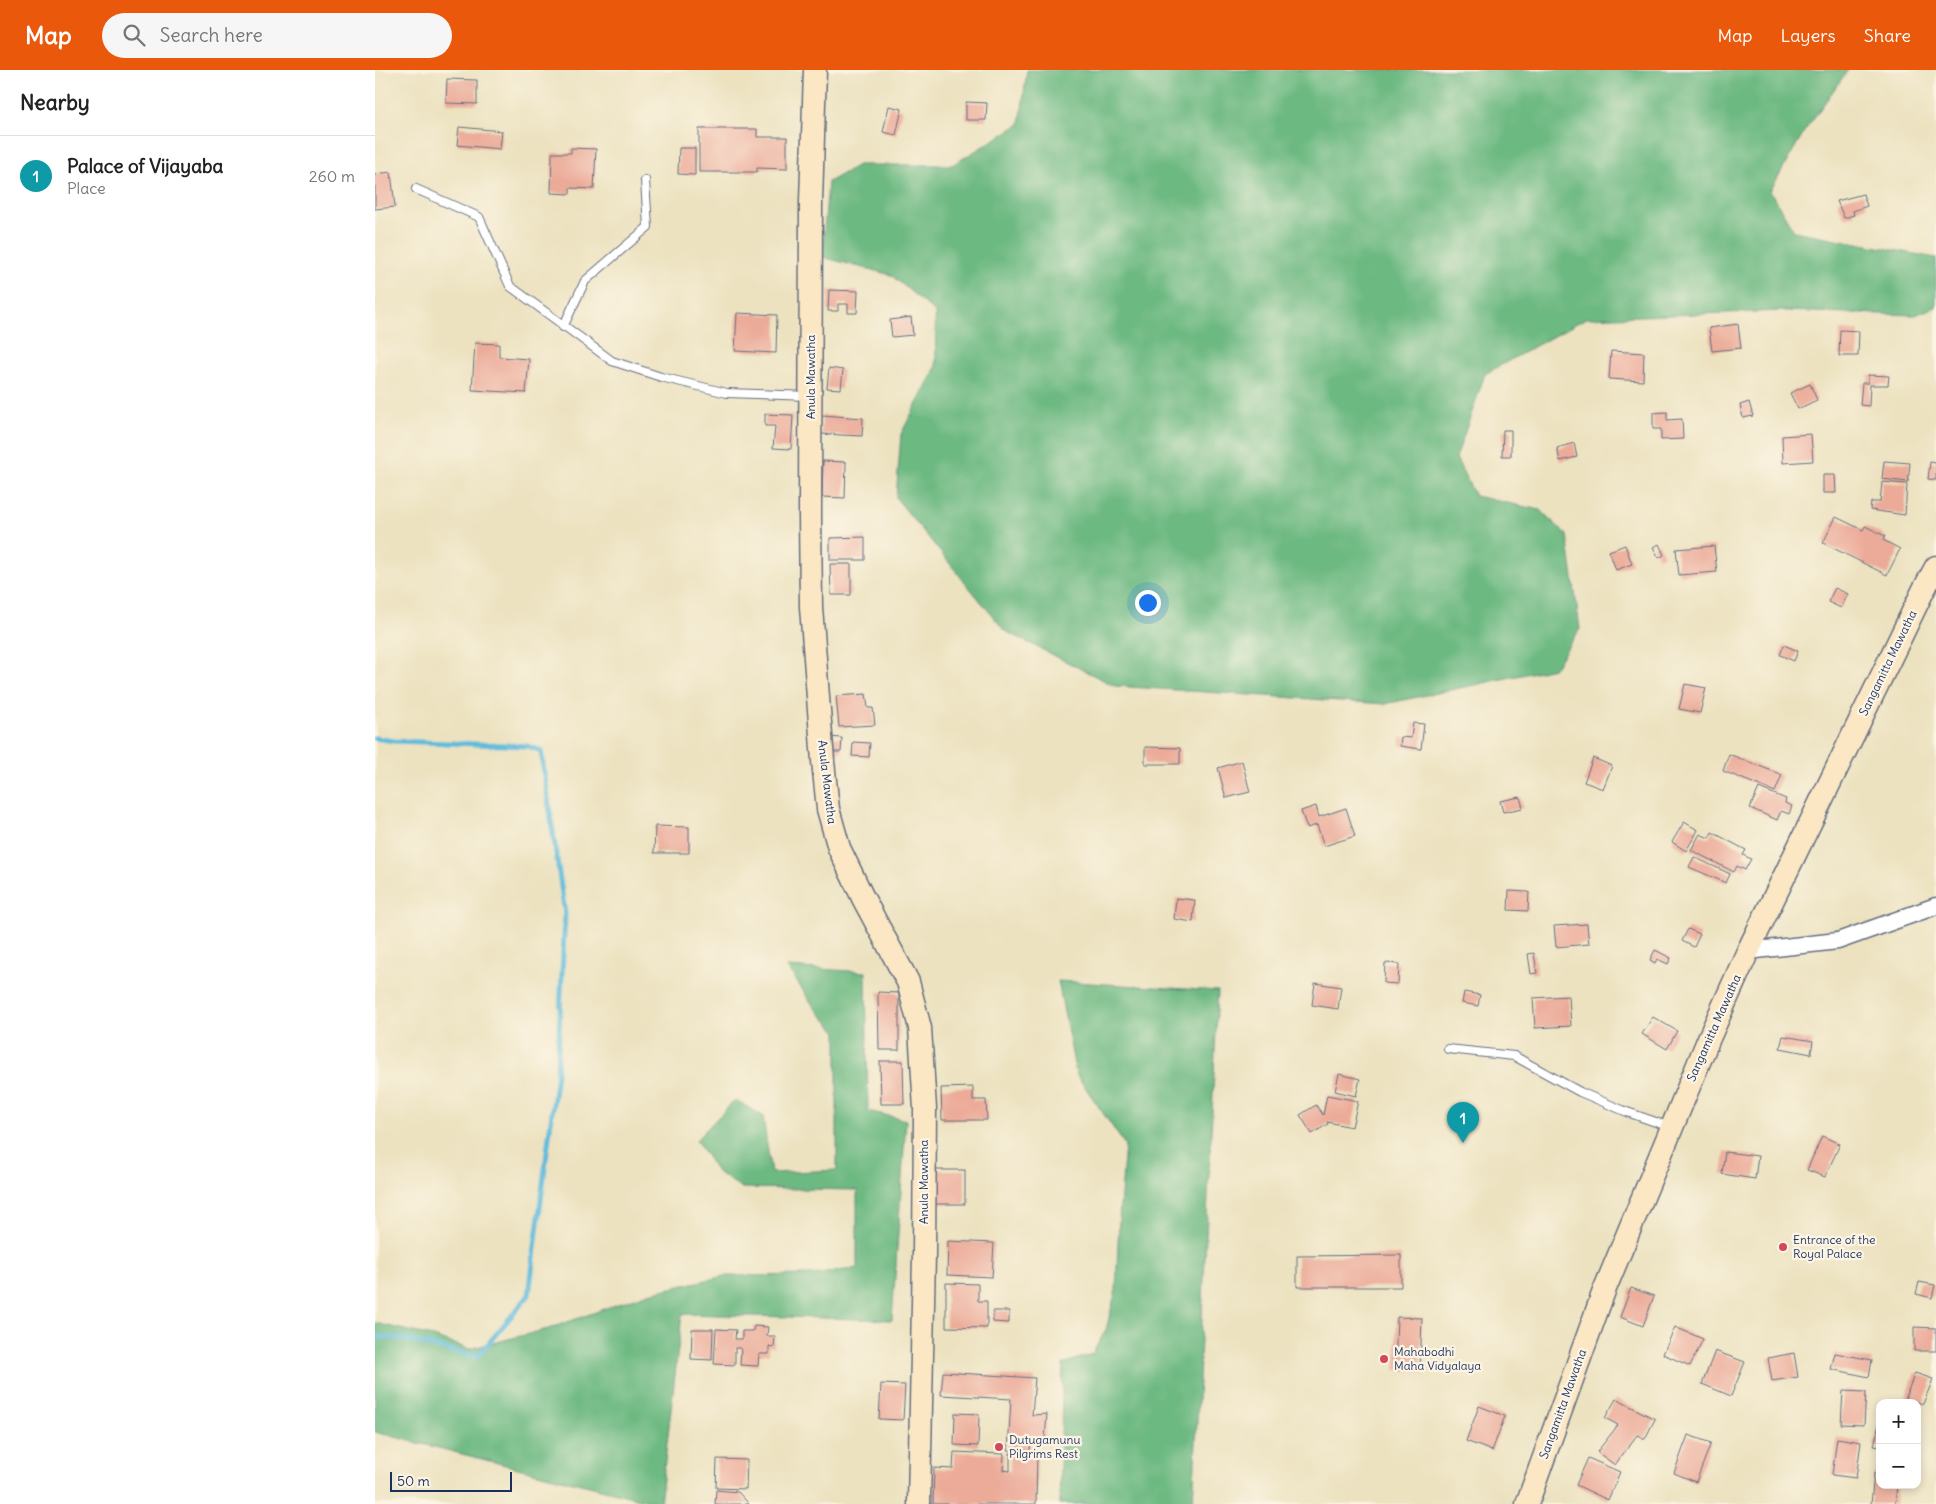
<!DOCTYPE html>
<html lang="en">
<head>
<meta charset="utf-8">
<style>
  :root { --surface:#fff; --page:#f6f6f6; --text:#222; --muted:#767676; --line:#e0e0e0; --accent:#ea580c }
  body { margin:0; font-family:Delius,sans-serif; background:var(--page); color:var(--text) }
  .controls { position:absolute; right:15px; bottom:15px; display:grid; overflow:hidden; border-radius:10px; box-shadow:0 2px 8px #0003 }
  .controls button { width:45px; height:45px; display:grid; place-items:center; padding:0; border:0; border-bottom:1px solid var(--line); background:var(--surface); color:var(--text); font:25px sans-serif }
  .scale { position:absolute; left:15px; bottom:12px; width:122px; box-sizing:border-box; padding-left:5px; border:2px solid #1b2f5e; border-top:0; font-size:14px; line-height:18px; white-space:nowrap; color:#1b2f5e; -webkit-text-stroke:4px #fcf5e5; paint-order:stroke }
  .you { position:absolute; left:772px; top:532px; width:18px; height:18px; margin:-12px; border:4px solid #fff; border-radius:50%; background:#1a73e8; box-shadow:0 0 0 8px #1a73e833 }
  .badge { display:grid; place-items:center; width:32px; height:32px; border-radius:50%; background:var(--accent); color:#fff; font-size:16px; font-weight:700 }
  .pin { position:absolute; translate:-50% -41px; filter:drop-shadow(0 1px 2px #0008) }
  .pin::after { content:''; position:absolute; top:26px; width:18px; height:15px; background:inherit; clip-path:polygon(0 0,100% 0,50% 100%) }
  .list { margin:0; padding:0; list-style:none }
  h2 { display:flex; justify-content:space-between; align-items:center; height:65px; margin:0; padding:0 20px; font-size:21px }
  h2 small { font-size:16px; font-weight:400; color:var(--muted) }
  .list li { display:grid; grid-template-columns:32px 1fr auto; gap:15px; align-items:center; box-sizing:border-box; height:80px; padding:0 20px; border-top:1px solid var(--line) }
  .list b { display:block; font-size:19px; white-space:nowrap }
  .list p { margin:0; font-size:16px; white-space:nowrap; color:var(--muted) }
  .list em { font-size:16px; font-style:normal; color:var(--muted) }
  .icon { flex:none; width:28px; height:28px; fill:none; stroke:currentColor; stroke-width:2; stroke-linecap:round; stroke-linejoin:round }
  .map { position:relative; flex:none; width:1561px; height:1434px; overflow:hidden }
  header { display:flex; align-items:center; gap:30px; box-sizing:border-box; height:70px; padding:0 25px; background:var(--accent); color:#fff }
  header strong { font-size:24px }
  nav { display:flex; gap:28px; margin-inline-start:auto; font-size:18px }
  .search { width:350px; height:45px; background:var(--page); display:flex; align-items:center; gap:12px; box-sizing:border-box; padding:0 18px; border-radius:28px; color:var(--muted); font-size:19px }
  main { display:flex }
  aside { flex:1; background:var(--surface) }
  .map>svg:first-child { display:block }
  .forest { fill:#6db982; stroke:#447470 }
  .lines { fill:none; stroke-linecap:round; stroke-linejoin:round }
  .stream { stroke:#5ebbdc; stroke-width:5 }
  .building { fill:#ecab99 }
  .service-casing { stroke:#646e80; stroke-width:10 }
  .minor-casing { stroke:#646e80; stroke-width:19 }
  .secondary-casing { stroke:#646e80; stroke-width:25 }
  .service { stroke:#fff; stroke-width:8 }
  .minor { stroke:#fff; stroke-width:16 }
  .secondary { stroke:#fbe7c3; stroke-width:22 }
  .poi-dot { fill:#d1495b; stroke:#fcf5e5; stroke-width:2 }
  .labels { text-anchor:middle; stroke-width:4.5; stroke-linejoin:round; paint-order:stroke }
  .street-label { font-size:12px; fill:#1b2f5e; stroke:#fcf5e5 }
  .poi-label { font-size:12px; fill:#1b2f5e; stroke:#fcf5e5; text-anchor:start }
</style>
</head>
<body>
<header>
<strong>Map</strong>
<div class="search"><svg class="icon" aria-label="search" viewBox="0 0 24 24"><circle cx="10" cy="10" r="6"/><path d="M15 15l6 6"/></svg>Search here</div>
<nav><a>Map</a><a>Layers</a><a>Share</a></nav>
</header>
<main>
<aside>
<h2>Nearby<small></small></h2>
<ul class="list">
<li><span class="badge" style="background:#0f9aa8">1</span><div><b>Palace of Vijayaba</b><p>Place</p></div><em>260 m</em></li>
</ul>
</aside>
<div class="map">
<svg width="1561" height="1434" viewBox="0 0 1561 1434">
  <rect width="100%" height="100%" fill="#fcf5e5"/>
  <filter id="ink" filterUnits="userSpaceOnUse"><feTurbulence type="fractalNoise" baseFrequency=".02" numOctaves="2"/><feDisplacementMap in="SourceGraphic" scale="10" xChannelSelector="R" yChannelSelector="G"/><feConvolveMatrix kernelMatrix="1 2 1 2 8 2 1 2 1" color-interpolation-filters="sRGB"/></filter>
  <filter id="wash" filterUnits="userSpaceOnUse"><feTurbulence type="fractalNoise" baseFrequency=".0096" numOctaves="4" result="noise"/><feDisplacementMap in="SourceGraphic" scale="20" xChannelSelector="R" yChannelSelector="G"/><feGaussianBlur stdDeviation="1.12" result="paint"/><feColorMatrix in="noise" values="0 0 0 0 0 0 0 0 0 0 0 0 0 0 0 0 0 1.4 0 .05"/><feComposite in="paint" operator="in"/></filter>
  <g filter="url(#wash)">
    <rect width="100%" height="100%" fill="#ece2c0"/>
    <g class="forest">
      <path d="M652,0H1473L1430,60L1395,121L1419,161L1561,188V237L1540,245L1406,241L1211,248L1110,304L1081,388L1100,426L1165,440L1192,465L1205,559L1179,598L1010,634L740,616L630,561L521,428L526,364L561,297L560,242L516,205L447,187L453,112L483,95H577L645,54Z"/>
      <path d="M412,897L491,902L493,1041L531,1050L517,1250L307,1244L285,1434L0,1362V1253L52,1265L94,1279L173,1259L274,1223L349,1206L439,1205L482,1198V1120L367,1118L342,1102L321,1070L360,1030L388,1046L396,1103L462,1100V962L439,937Z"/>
      <path d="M683,911L843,921L818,1434H684L688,1294L717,1284L731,1260L741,1220L744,1149L750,1075L701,1004Z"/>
    </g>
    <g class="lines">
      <path class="stream" d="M0,668L19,671L153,676L166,681L190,844L182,1003L154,1225L102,1287L29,1269L0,1266"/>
    </g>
    <g id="blocks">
      <g class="building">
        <path d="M72,9L102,10V34L71,33Z"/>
        <path d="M591,32L612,33L611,50H591Z"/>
        <path d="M514,36L527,39L521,65L508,62Z"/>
        <path d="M84,57L127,61L125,79L82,75Z"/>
        <path d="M324,59H382V67H412V99L382,98V102H324Z"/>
        <path d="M196,78L221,79L219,119L195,118V124L176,123L177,83H196Z"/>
        <path d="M304,78H320V105L303,104Z"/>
        <path d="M16,102L20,137L0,139V104Z"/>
        <path d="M1488,124L1492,136L1478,141L1479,145L1469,148L1462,131Z"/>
        <path d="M454,220L483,221L482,243H473V234H463V241H453Z"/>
        <path d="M362,243L402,245L401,283L360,281Z"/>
        <path d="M536,247L538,265L517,267L515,250Z"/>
        <path d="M1363,254L1366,278L1337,281L1334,258Z"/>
        <path d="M1465,260L1484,261L1483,286H1464Z"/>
        <path d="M100,273L124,274V287L154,289L151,323L97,320Z"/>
        <path d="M1236,281L1269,283L1268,311L1234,309Z"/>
        <path d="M454,298L468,300L466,319L452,318Z"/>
        <path d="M1493,305L1514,306L1513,315H1495L1494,336L1485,335L1487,313H1493Z"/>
        <path d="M1435,314L1442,330L1423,339L1415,323Z"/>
        <path d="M1374,332L1378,346L1368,348L1365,335Z"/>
        <path d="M1292,342V350L1307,349L1308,369L1286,370V359H1278V343Z"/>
        <path d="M390,344L418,345L416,379L398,378L400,356H390Z"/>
        <path d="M447,345L488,348L487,366L446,364Z"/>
        <path d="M1128,360H1136V386H1127Z"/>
        <path d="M1436,364L1438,391L1408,393L1407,366Z"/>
        <path d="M1199,373L1202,387L1185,391L1182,378Z"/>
        <path d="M448,391L471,392L470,428L447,427Z"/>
        <path d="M1509,391L1535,393L1533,412L1507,409Z"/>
        <path d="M1555,392L1561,393V410L1553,409Z"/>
        <path d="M1448,405H1460L1461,423H1448Z"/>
        <path d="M1507,412L1532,414L1530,445L1495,440L1496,432H1505Z"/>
        <path d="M1461,447L1488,460L1490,456L1510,466L1508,470L1525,479L1512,505L1448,473Z"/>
        <path d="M490,467V490H455V468Z"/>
        <path d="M1284,474L1289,485L1284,488L1278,477Z"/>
        <path d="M1250,475L1257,494L1241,500L1234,481Z"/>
        <path d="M1339,476L1342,502L1304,505L1301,479Z"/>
        <path d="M455,494H476V525H456Z"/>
        <path d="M1460,518L1473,524L1466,538L1453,532Z"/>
        <path d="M1409,575L1423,581L1419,591L1405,585Z"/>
        <path d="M1310,614L1331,618L1325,643L1304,639Z"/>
        <path d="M491,624L493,638H498L500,655L464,657L461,626Z"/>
        <path d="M1038,653L1049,654L1046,679L1025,676L1026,667L1036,668Z"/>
        <path d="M454,667L467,668L466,682H453Z"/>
        <path d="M478,672L495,673L494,687L477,686Z"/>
        <path d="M770,677L805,678V694H770Z"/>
        <path d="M1354,684L1407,705L1400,722L1348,701Z"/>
        <path d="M1218,688L1237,696L1228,719L1209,712Z"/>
        <path d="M867,691L875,722L851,728L843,698Z"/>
        <path d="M1384,718L1411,729L1410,733L1417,736L1414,744L1406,741L1402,750L1375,738Z"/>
        <path d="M1145,727L1148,738L1128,742L1125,731Z"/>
        <path d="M941,736L944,747L971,738L980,766L949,776L942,755L932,758L926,741Z"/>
        <path d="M1309,752L1323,760L1311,781L1297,772Z"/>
        <path d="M280,756L314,757V783H279Z"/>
        <path d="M1337,762L1371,780L1368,785L1376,789L1370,800L1362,796L1359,802L1316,780L1325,764L1334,768Z"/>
        <path d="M1319,787L1355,804L1351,813L1314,797Z"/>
        <path d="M1134,821L1154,822L1153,841L1133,840Z"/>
        <path d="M801,828L820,830L818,852L799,849Z"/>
        <path d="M1212,854L1214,874L1181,877L1179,856Z"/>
        <path d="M1313,859L1325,864L1319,877L1307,871Z"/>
        <path d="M1280,880L1296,888L1293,894L1282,889L1280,893L1275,890Z"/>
        <path d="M1159,883L1162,903L1156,904L1153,884Z"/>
        <path d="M1010,893L1024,894L1023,914L1009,913Z"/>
        <path d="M940,913L966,917L963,939L937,935Z"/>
        <path d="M503,922L524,923V980H504Z"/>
        <path d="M1089,922L1105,925L1103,936L1087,933Z"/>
        <path d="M1194,926L1196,956L1160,958L1158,928Z"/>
        <path d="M1278,947L1302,961L1292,979L1267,964Z"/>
        <path d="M1408,966L1438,971L1436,984L1405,978Z"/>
        <path d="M505,991H528L529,1034H506Z"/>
        <path d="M964,1004L985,1009L981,1026L960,1021Z"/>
        <path d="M598,1017V1030H611L612,1050H567L566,1018Z"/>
        <path d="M952,1025L983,1031L977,1057L952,1052L953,1054L937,1064L925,1045L941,1035L948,1045Z"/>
        <path d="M1447,1066L1465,1074L1450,1107L1432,1100Z"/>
        <path d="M1350,1082L1383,1086L1380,1109L1347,1104Z"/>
        <rect x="558" y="1100" width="32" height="34"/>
        <path d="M573,1171L619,1173L617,1207L572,1205Z"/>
        <path d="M1026,1185V1217H922V1186Z"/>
        <path d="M1544,1212L1560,1215L1557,1228L1541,1224Z"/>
        <path d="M571,1213L603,1214V1231H612V1258L571,1257Z"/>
        <path d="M1256,1218L1279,1226L1268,1256L1245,1247Z"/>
        <path d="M618,1241H634V1253L618,1252Z"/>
        <path d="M1022,1247L1047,1248L1045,1301L1020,1300Z"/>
        <path d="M379,1256L393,1257L392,1266H400L399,1277L394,1276V1284H384L383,1296L365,1295L366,1278H360V1295L339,1294L341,1259L361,1260L360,1269H367V1261H378Z"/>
        <path d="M1300,1257L1328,1269L1315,1296L1288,1284Z"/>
        <path d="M1539,1257L1561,1258V1281H1539Z"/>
        <path d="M317,1259H338L337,1290L316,1289Z"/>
        <path d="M1340,1281L1370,1292L1356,1326L1327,1314Z"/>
        <path d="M1419,1283L1423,1307L1397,1311L1393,1288Z"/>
        <path d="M1460,1283L1497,1290L1494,1307L1456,1299Z"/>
        <path d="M568,1302L660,1308L657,1345L672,1344L670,1369L656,1370L655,1381L633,1380L636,1329L566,1325Z"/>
        <path d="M1540,1303L1558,1309L1548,1334L1530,1328Z"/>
        <path d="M506,1314L530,1315L528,1350L504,1349Z"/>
        <path d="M1468,1321L1491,1322L1489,1355L1466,1354Z"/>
        <path d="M1241,1329L1280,1349L1270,1369L1262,1365L1240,1395L1222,1382L1243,1355L1230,1348Z"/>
        <path d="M1104,1336L1130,1346L1117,1381L1091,1371Z"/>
        <path d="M580,1343L604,1344L603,1376L579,1375Z"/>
        <path d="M1504,1354L1505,1355V1377L1499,1376Z"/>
        <path d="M1313,1365L1336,1373L1321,1412L1299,1403Z"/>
        <path d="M1462,1368L1486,1372L1481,1408L1457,1405Z"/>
        <path d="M579,1382L629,1384L628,1400L635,1401V1383H662L661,1434H558L559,1398L578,1399Z"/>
        <path d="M1213,1388L1245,1402L1233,1430L1201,1415Z"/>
        <path d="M342,1389L372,1390L371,1419L341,1418Z"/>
        <path d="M1499,1403L1505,1404V1415H1522L1520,1434H1496Z"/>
        <path d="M341,1420L363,1422L374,1434H340Z"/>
      </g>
    </g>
  </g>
  <g filter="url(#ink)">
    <use href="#blocks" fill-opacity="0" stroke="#646e80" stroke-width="1"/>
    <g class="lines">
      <defs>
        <g id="service">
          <path d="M41,119L104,147L135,216L237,291L286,307L352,323L434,326"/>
          <path d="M188,257L210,211L273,157L270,110"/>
          <path d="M1073,979L1139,986L1205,1022L1252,1042L1295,1057"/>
        </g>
        <path id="minor" d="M1373,881L1463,871L1561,836"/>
        <g id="secondary">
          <path d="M440,0L436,132L435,445L436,537L448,691L453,739L464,778L488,828L533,912L545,958L550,1039L549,1184L544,1434"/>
          <path d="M1152,1434L1229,1221L1334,968L1373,881L1548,521L1561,497"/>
        </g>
      </defs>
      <use href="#service" class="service-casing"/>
      <use href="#minor" class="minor-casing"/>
      <use href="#secondary" class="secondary-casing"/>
      <use href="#service" class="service"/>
      <use href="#minor" class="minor"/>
      <use href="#secondary" class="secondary"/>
    </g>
  </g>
  <g class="poi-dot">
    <circle cx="1408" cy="1177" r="5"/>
    <circle cx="1009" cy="1289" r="5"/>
    <circle cx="624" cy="1377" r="5"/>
  </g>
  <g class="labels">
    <g class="street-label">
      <text transform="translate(436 307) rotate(-90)" y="4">Anula Mawatha</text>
      <text transform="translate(1513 593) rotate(-64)" y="4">Sangamitta Mawatha</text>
      <text transform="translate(452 712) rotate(83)" y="4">Anula Mawatha</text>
      <text transform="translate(1339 958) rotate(-66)" y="4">Sangamitta Mawatha</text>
      <text transform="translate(549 1112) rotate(-90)" y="4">Anula Mawatha</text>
      <text transform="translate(1188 1334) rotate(-70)" y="4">Sangamitta Mawatha</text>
    </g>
    <g class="poi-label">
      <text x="1418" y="1174">Entrance of the<tspan x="1418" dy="14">Royal Palace</tspan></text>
      <text x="1019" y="1286">Mahabodhi<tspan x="1019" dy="14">Maha Vidyalaya</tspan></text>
      <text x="634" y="1374">Dutugamunu<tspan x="634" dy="14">Pilgrims Rest</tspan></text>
    </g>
  </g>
</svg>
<div class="controls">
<button>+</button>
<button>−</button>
</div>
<div class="scale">50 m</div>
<div class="you"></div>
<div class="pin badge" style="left:1088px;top:1073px;background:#0f9aa8">1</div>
</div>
</main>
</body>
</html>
